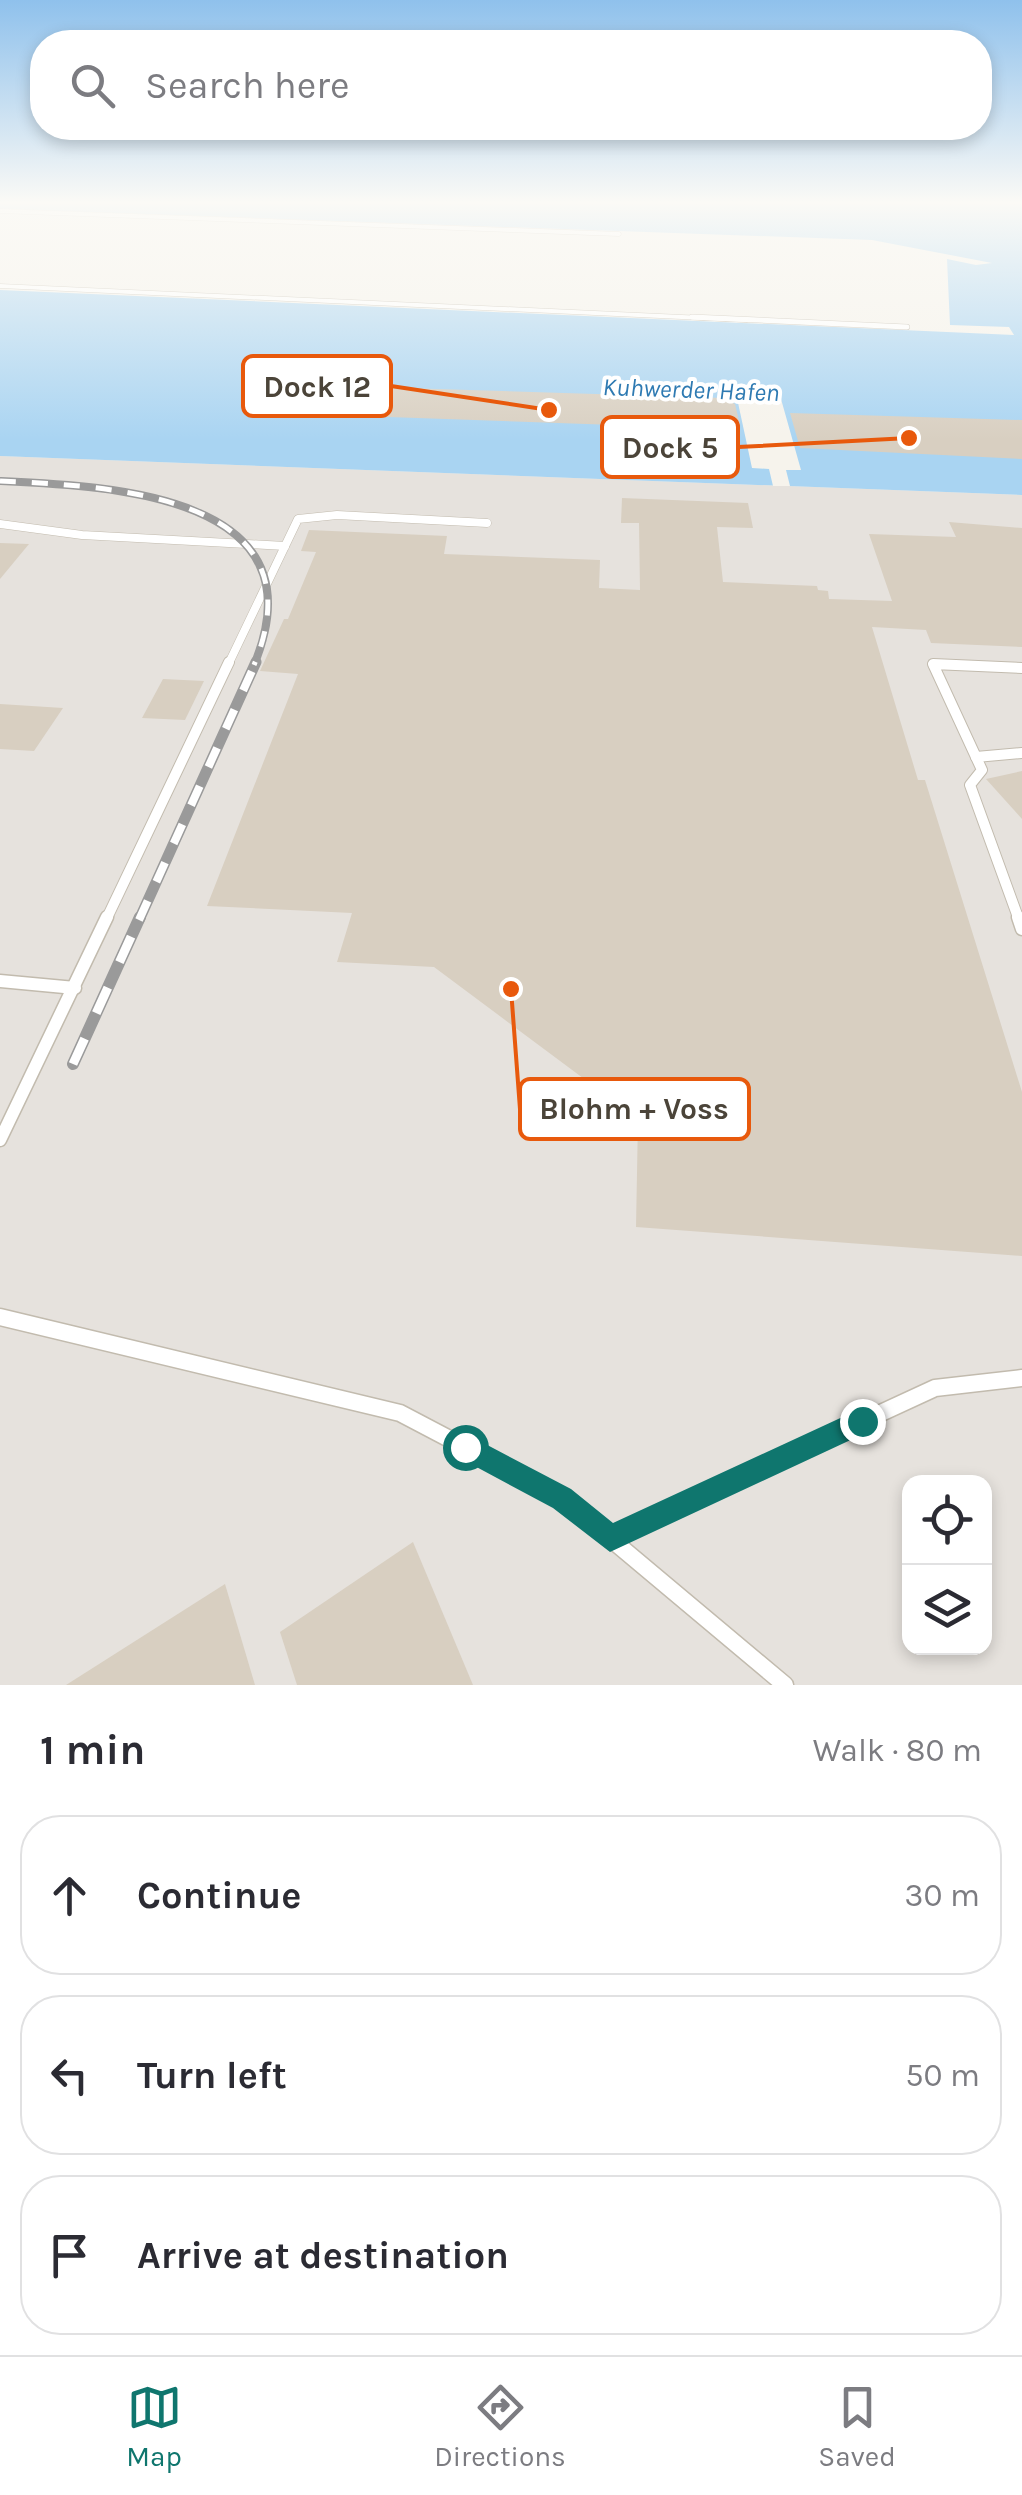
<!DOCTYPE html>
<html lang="en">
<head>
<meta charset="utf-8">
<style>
  :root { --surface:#fff; --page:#f2f2f3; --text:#2b2b33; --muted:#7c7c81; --line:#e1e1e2; --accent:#0f766e }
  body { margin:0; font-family:Karla,sans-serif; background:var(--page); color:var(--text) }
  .controls { position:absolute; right:30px; bottom:30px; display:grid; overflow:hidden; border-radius:20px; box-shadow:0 5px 15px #0003 }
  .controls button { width:90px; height:90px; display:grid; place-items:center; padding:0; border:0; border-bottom:2px solid var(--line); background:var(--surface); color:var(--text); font:50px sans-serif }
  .stop { position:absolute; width:30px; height:30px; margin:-22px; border:8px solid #0f766e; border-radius:50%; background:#fff }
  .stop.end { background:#0f766e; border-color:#fff; box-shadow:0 2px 10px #0008 }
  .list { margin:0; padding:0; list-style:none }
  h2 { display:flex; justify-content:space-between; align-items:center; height:130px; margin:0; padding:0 40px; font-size:42px }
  h2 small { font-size:32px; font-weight:400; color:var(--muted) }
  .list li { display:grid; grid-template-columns:65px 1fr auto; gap:30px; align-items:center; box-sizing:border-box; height:160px; margin:0 20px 20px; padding:0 20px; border:2px solid var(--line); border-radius:40px }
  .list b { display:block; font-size:38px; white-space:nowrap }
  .list em { font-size:32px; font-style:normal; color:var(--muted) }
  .icon { flex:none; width:55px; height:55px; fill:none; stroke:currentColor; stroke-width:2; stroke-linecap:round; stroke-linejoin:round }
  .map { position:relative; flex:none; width:1022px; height:1685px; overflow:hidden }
  .search { position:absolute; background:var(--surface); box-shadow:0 5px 15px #0003; left:30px; right:30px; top:30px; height:110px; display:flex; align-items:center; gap:25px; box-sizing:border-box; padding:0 35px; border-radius:40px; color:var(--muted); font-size:38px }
  .sheet { height:670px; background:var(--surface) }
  nav { display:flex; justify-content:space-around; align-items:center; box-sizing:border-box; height:140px; border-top:2px solid var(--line); background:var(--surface); font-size:28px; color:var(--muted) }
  nav a { display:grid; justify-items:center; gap:5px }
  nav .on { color:var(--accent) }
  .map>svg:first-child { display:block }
  .industrial { fill:#e6e2dd; fill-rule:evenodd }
  .water { fill:#a9d4f2 }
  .pier { fill:#f6f3ec }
  .building { fill:#d8cfc1 }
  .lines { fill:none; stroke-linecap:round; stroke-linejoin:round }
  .lane-far5-casing { stroke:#c2bbae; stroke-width:5 }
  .lane-far4-casing { stroke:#c2bbae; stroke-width:6 }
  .lane-far3-casing { stroke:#c2bbae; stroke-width:9 }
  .lane-far2-casing { stroke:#c2bbae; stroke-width:12 }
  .lane-far1-casing { stroke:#c2bbae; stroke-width:15 }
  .lane-casing { stroke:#c2bbae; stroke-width:19 }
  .lane-far5 { stroke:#fff; stroke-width:4 }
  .lane-far4 { stroke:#fff; stroke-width:5 }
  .lane-far3 { stroke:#fff; stroke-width:8 }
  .lane-far2 { stroke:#fff; stroke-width:10 }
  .lane-far1 { stroke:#fff; stroke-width:12 }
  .lane { stroke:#fff; stroke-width:16 }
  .rail-far2-casing { stroke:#9a9a9a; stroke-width:8 }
  .rail-far1-casing { stroke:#9a9a9a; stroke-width:11 }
  .rail-casing { stroke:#9a9a9a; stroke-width:12 }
  .rail-far2 { stroke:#fff; stroke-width:5; stroke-dasharray:16; stroke-linecap:butt }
  .rail-far1 { stroke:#fff; stroke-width:8; stroke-dasharray:21; stroke-linecap:butt }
  .rail { stroke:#fff; stroke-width:9; stroke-dasharray:28; stroke-linecap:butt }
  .route { fill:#0f766e }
  .labels { text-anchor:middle; stroke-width:8; stroke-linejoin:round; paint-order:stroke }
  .far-water-label { font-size:25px; font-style:italic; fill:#2e7ab2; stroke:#fff }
  .leader { fill:none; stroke:#e8590c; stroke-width:4 }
  .callout-dot { fill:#e8590c; stroke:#fff; stroke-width:4 }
  .callout { fill:#fff; stroke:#e8590c; stroke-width:4 }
  .callout-label { font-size:30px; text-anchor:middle; font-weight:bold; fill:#4b4439 }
</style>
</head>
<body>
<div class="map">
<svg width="1022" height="1685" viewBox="0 0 1022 1685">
  <rect width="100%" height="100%" fill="#f6f3ec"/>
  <path class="industrial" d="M0,456L1022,495V1685H0ZM910,1482H984V1648H910Z"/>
  <path class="water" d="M0,204H1022V495L0,456V290L1014,335L1009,327L950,325L947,259L976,265L992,263L872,240L0,209Z"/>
  <path class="pier" d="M737,398L781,399L801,470H786L790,486H773L769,469L752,468Z"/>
  <g class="building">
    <path d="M372,387L723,398L735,404L740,425L728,429L360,416Z"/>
    <path d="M790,413L1022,420V459L800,448Z"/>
    <path d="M622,498L748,503L753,528L717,527L723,582L817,586L818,590L828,591L829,599L892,601L869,534L956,537L949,522L1022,528V647L931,643L926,630L872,627L918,780H925L1022,1092V1256L636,1227L638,1119L434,967L337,962L352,913L207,906L298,674L260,671L284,619H288L316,552L301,551L309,530L447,536L444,554L600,560L599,588L640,590L639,523H621Z"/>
    <path d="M0,543L29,544L0,579Z"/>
    <path d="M163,679L204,681L185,720L142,718Z"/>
    <path d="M0,704L63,708L34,751L0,749Z"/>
    <path d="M1022,771V819L986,779Z"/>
    <path d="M413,1542L473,1685H297L280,1632Z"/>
    <path d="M225,1584L255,1685H66Z"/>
  </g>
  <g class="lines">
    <defs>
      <g id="lane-far5">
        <path d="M0,211L619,234"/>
        <path d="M0,286L747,320"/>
      </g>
      <path id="lane-far4" d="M692,317L907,327"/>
      <g id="lane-far3">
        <path d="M0,524L82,535L285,546"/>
        <path d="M228,665L298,519L337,515L487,523"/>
        <path d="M933,665H948"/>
      </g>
      <g id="lane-far2">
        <path d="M976,757L1022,753"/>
        <path d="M106,920L229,662"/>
        <path d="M1019,920L970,785L982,770L933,664L1022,668"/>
      </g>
      <g id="lane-far1">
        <path d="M1018,917L1022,929"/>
        <path d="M0,981L75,988"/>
        <path d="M0,1140L107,917"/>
      </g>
      <g id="lane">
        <path d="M0,1317L400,1413L562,1498L785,1685"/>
        <path d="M610,1538L935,1388L1022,1378"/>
      </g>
    </defs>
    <use href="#lane-far5" class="lane-far5-casing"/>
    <use href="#lane-far4" class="lane-far4-casing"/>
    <use href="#lane-far3" class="lane-far3-casing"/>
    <use href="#lane-far2" class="lane-far2-casing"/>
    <use href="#lane-far1" class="lane-far1-casing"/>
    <use href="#lane" class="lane-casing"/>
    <use href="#lane-far5" class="lane-far5"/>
    <use href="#lane-far4" class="lane-far4"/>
    <use href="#lane-far3" class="lane-far3"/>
    <use href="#lane-far2" class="lane-far2"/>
    <use href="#lane-far1" class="lane-far1"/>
    <use href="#lane" class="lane"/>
    <defs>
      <path id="rail-far2" d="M0,481C112,486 324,495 254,665"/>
      <path id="rail-far1" d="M139,920L256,662"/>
      <path id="rail" d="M73,1064L140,917"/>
    </defs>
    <use href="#rail-far2" class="rail-far2-casing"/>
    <use href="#rail-far1" class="rail-far1-casing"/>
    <use href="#rail" class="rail-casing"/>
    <use href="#rail-far2" class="rail-far2"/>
    <use href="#rail-far1" class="rail-far1"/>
    <use href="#rail" class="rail"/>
  </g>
  <linearGradient id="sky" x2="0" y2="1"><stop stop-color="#8fc1ec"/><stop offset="0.46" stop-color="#fbfaf6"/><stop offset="1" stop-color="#fbfaf6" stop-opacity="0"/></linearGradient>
  <rect width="1022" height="440" fill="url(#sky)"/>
  <path class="route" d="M862,1408L872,1412L875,1421L872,1430L610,1552L553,1508L456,1456L452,1447L456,1438L465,1434L474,1438L571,1489L613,1523Z"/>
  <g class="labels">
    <g class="far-water-label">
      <text transform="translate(691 389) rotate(2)" y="9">Kuhwerder Hafen</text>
    </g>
  </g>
  <path class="leader" d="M549 410L391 386M909 438L738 447M511 989L520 1109"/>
  <g class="callout-dot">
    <circle cx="549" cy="410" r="10"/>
    <circle cx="909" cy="438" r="10"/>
    <circle cx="511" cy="989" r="10"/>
  </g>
  <g class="callout">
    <rect x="243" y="356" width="148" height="60" rx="10"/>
    <rect x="602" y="417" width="136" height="60" rx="10"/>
    <rect x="520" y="1079" width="229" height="60" rx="10"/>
  </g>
  <g class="callout-label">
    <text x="317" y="397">Dock 12</text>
    <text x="670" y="458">Dock 5</text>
    <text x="634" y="1119">Blohm + Voss</text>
  </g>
</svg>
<div class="controls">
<button><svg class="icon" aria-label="locate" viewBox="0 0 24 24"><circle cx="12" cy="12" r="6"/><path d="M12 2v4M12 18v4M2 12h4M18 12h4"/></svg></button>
<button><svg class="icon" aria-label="layers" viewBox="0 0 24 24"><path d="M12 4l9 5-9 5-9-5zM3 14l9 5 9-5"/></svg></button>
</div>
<div class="stop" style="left:465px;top:1447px"></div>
<div class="stop end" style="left:862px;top:1421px"></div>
<div class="search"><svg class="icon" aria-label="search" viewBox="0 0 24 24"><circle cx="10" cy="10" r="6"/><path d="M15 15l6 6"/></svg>Search here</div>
</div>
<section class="sheet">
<h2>1 min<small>Walk · 80 m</small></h2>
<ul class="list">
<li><svg class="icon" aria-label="ahead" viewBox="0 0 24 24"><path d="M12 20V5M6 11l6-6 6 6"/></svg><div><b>Continue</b></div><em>30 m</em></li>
<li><svg class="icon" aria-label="left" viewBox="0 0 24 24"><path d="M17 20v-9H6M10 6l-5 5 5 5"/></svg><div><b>Turn left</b></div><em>50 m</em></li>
<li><svg class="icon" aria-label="arrive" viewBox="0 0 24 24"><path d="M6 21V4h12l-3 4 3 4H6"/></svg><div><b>Arrive at destination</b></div></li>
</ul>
</section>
<nav>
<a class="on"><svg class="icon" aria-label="map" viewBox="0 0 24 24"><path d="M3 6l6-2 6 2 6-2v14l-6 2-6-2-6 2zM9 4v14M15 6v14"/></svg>Map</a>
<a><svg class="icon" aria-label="directions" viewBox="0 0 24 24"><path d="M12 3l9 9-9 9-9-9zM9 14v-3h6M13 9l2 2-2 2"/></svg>Directions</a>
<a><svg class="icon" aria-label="saved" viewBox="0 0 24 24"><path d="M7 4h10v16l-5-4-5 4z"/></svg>Saved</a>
</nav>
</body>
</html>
